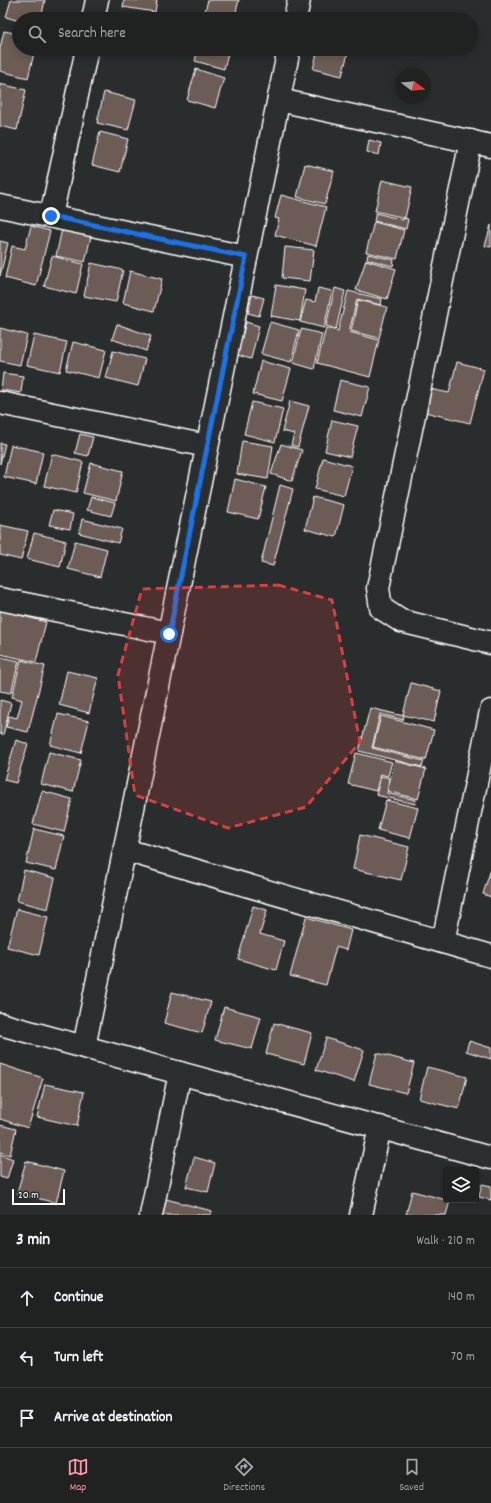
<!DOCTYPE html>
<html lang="en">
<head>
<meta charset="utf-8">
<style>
  :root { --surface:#202222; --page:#282a2a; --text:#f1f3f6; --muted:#a2a4a5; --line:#3d3f40; --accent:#ff9aa2 }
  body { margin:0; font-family:Dekko,sans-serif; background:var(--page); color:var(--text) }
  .controls { position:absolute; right:12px; bottom:12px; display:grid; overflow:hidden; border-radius:4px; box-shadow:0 2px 10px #0003 }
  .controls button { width:36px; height:36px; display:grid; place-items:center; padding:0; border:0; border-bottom:1px solid var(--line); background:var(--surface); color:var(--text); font:20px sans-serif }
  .compass { position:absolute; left:395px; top:68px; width:36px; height:36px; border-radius:50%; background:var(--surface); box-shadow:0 2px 10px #0003; rotate:106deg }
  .scale { position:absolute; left:12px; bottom:10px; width:53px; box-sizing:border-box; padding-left:4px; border:2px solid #fff; border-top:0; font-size:11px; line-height:14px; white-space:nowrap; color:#fff; -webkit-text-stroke:3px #2a2d2e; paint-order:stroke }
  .stop { position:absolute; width:12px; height:12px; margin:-9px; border:3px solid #1a73e8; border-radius:50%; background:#fff }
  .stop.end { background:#1a73e8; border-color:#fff; box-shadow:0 1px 4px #0008 }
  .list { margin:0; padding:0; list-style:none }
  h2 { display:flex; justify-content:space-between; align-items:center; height:52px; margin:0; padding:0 16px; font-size:17px }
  h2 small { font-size:13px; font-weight:400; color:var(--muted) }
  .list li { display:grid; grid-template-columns:26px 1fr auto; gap:12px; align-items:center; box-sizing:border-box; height:60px; padding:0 16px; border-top:1px solid var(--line) }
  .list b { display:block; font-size:15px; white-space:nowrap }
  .list em { font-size:13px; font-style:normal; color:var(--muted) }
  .icon { flex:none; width:22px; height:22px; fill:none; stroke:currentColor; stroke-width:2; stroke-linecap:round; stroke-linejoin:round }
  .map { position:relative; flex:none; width:491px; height:1215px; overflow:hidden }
  .search { position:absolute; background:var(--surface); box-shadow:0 2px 10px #0003; left:12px; right:12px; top:12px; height:44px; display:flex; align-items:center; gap:10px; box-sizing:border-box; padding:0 14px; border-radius:22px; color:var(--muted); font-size:15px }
  .sheet { height:232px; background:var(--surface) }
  nav { display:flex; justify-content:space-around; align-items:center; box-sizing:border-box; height:56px; border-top:1px solid var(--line); background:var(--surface); font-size:11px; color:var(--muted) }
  nav a { display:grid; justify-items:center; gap:2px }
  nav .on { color:var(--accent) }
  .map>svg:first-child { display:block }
  .building { fill:#6d5b56; stroke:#fff }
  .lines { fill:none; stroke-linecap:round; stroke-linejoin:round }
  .minor-casing { stroke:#fff; stroke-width:25 }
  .minor { stroke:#2a2d2e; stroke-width:22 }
  .route { stroke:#1a73e8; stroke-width:5 }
  .marked { fill:#da3e3e; fill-opacity:0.2; stroke:#da3e3e; stroke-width:3; stroke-dasharray:8 5; stroke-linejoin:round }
</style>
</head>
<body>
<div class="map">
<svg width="491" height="1215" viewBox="0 0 491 1215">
  <rect width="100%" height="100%" fill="#2a2d2e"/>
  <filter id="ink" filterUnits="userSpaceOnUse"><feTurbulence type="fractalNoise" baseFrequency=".025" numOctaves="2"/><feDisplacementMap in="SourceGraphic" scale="8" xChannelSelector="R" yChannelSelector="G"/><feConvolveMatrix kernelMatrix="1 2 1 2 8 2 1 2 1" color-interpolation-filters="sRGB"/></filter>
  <g filter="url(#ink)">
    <g class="building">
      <path d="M11,0H45L41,19H19V21L6,17Z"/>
      <path d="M124,0H157L155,12L123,7Z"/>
      <path d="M208,0H239L234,19H203Z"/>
      <path d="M4,31L19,34V49H35L28,78L0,71V48Z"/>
      <path d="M198,49H229L224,69L195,61Z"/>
      <path d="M318,49H349L342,76L313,69Z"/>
      <path d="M196,69L224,78L215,108L187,100Z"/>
      <path d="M0,84L26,90L17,130L0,126Z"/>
      <path d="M104,92L136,100L128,130L97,123Z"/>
      <path d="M100,132L128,139L120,172L92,165Z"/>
      <path d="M369,140L381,143L379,155L367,152Z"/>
      <path d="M305,164L334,171L325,204L297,197Z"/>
      <path d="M382,180L412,187L405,218L375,211Z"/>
      <path d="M281,195L326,207L316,246L275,235L279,219L275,218Z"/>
      <path d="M376,213L403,220V218L408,219L406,229L374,221Z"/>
      <path d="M374,222L404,230L397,259L366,252Z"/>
      <path d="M491,225V247L485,246Z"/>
      <path d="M31,226L50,231L36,286L5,278L12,246L25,249Z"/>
      <path d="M62,229L91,236L85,262L56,256Z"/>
      <path d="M0,241L8,243L0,276Z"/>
      <path d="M285,247L314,250L310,281L282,278Z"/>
      <path d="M368,254L394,260L393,266L367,259Z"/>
      <path d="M52,256L83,264L76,294L44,286Z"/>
      <path d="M366,260L396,269L387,299L356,290Z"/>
      <path d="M91,263L123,270L116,302L84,296Z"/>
      <path d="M130,271L162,279L154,311L123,303Z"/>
      <path d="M276,285L305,290L300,321L271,316Z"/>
      <path d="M318,288L332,291L324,328L300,322L306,300L315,302Z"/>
      <path d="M335,288L345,291L336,329L326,326Z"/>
      <path d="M348,291L382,299L381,305L357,299L349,332L379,340L370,377L317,363L326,328L338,331Z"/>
      <path d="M252,295L264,298L259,316L248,313Z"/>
      <path d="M358,300L387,307L379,338L351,331Z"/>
      <path d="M246,322L259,326L251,359L237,355Z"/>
      <path d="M270,322L299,330L291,362L261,354Z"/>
      <path d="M117,324L151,336L146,351L112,339Z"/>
      <path d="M0,328L27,335L20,365L0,361Z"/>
      <path d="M301,329L322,334L314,369L293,363Z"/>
      <path d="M34,335L67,342L60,372L27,365Z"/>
      <path d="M73,342L106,350L99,378L66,370Z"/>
      <path d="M113,351L145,359L138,386L106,378Z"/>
      <path d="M261,361L291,369L282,401L253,394Z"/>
      <path d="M457,362L484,369L470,423L425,412L430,389L449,393Z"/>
      <path d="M3,373L23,376L21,393L1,390Z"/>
      <path d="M340,380L370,387L362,417L333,410Z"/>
      <path d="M290,401L309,406L298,447L291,445L294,434L282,431Z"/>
      <path d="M252,402L283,409L275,442L244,434Z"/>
      <path d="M332,420L358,426L350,457L325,451Z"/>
      <path d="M80,434L93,437L88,456L75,453Z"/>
      <path d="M242,441L273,446L268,479L237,474Z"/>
      <path d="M0,443L5,444L0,464Z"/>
      <path d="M281,444L302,450L292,481L271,474Z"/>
      <path d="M11,445L43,452L36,484L4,477Z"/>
      <path d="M52,454L83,462L76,493L44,486Z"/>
      <path d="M323,458L352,466L344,496L315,489Z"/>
      <path d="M91,463L123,471L116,501L83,493Z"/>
      <path d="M235,479L266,487L258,519L228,512Z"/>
      <path d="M280,485L293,489L273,566L261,563Z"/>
      <path d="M91,497L115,503L111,516L87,510Z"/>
      <path d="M313,497L344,505L336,537L305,529Z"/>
      <path d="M53,510L73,514L70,529L49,525Z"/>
      <path d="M82,519L122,529L118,543L79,533Z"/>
      <path d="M0,525L28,531L21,560L0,555Z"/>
      <path d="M34,533L66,541L60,567L27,559Z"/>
      <path d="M75,541L107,549L100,577L68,569Z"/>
      <path d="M0,610L46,622L36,662L0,654Z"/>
      <path d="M0,657L19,661L11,693L0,691Z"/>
      <path d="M21,660L45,666L28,732L6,727L9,716L17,718L22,700L12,697Z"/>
      <path d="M67,671L98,678L89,713L59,705Z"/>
      <path d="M411,683L441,691L434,722L403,715Z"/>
      <path d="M0,700L11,703L3,735L0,734Z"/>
      <path d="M370,708L404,716L403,720L380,714L372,748L424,761L422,767L359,751Z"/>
      <path d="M58,714L89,721L81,753L50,745Z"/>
      <path d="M381,716L434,730L426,760L373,747Z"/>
      <path d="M16,740L28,744L16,783L4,780Z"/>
      <path d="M49,752L81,760L73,792L41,784Z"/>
      <path d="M356,753L392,762L388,776L380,774L376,791L348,784Z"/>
      <path d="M395,761L426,769L418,799L387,791Z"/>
      <path d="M381,776L390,778L387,793L416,800L415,804L376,795Z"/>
      <path d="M42,791L72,799L64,832L33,824Z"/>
      <path d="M386,800L418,808L410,838L378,830Z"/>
      <path d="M34,829L64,836L56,870L26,863Z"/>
      <path d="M360,835L409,847L401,880L353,869Z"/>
      <path d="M491,869V897L483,894Z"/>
      <path d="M24,870L55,878L48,909L17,901Z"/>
      <path d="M253,906L267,910L260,934L284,941L276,970L238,959Z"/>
      <path d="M17,909L48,917L39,955L7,947Z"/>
      <path d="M306,917L351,930L346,950L336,947L326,985L290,976Z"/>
      <path d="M172,992L211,1002L202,1033L164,1023Z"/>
      <path d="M224,1007L261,1017L252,1049L215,1040Z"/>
      <path d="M274,1023L312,1033L304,1064L266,1054Z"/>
      <path d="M326,1038L364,1050L354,1082L316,1070Z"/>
      <path d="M469,1041L491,1048V1059L466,1051Z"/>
      <path d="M377,1053L414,1063L406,1093L369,1084Z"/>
      <path d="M0,1064L43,1078L28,1128L0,1119Z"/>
      <path d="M427,1067L467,1077L459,1109L419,1099Z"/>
      <path d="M45,1084L84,1092L77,1126L37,1117Z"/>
      <path d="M0,1125L16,1129L10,1155L0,1152Z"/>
      <path d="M0,1154L13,1159L7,1179L0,1177Z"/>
      <path d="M194,1157L215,1163L208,1192L186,1187Z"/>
      <path d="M26,1161L64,1171L56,1203L17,1193Z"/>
      <path d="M482,1184L491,1186V1200L479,1197Z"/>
      <path d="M412,1191L450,1201L446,1215H406Z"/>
      <path d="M162,1198L212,1211L211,1215H158Z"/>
    </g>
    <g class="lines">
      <defs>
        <g id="minor">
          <path d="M93,19L97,0"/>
          <path d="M295,19L299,0"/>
          <path d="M279,100L491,146"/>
          <path d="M471,141L378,588L381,608L401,621L491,643"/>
          <path d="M0,206L246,257"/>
          <path d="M51,216L87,49"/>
          <path d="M0,403L207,446"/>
          <path d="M0,599L169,633"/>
          <path d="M125,850L491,956"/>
          <path d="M443,942L491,711"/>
          <path d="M0,1024L491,1158"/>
          <path d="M84,1047L289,49"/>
          <path d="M151,1215L180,1073"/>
          <path d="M361,1215L380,1127"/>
        </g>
      </defs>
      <use href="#minor" class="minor-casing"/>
      <use href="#minor" class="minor"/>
    </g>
  </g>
  <g class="lines" filter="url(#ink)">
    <path class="route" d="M51,216L246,257L169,634"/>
  </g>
  <path class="marked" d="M278,585L332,600L360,742L306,807L228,828L135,795L118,675L142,589Z"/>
</svg>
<div class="controls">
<button><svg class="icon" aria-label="layers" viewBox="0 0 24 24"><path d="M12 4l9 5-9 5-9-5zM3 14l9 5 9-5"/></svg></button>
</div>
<svg class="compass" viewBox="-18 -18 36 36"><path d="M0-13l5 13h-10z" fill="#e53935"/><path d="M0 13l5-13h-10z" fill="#a2a4a5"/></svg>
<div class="scale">20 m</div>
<div class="stop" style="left:169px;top:634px"></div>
<div class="stop end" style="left:51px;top:216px"></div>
<div class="search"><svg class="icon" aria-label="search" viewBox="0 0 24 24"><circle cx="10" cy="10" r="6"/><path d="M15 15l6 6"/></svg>Search here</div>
</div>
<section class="sheet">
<h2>3 min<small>Walk · 210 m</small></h2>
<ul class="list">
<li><svg class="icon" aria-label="ahead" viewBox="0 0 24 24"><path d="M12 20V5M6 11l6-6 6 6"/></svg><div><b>Continue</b></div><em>140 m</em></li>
<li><svg class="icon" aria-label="left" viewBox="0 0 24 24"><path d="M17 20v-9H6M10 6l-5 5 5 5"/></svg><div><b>Turn left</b></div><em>70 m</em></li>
<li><svg class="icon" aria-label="arrive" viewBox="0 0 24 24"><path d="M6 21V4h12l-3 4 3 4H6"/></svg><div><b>Arrive at destination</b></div></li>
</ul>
</section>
<nav>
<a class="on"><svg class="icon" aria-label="map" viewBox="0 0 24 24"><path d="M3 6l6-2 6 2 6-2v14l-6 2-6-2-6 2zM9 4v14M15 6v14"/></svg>Map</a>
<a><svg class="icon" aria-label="directions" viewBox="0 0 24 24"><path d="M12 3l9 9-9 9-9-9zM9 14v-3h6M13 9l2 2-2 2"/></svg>Directions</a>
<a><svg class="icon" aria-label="saved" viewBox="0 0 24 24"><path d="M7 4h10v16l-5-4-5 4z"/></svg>Saved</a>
</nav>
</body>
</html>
